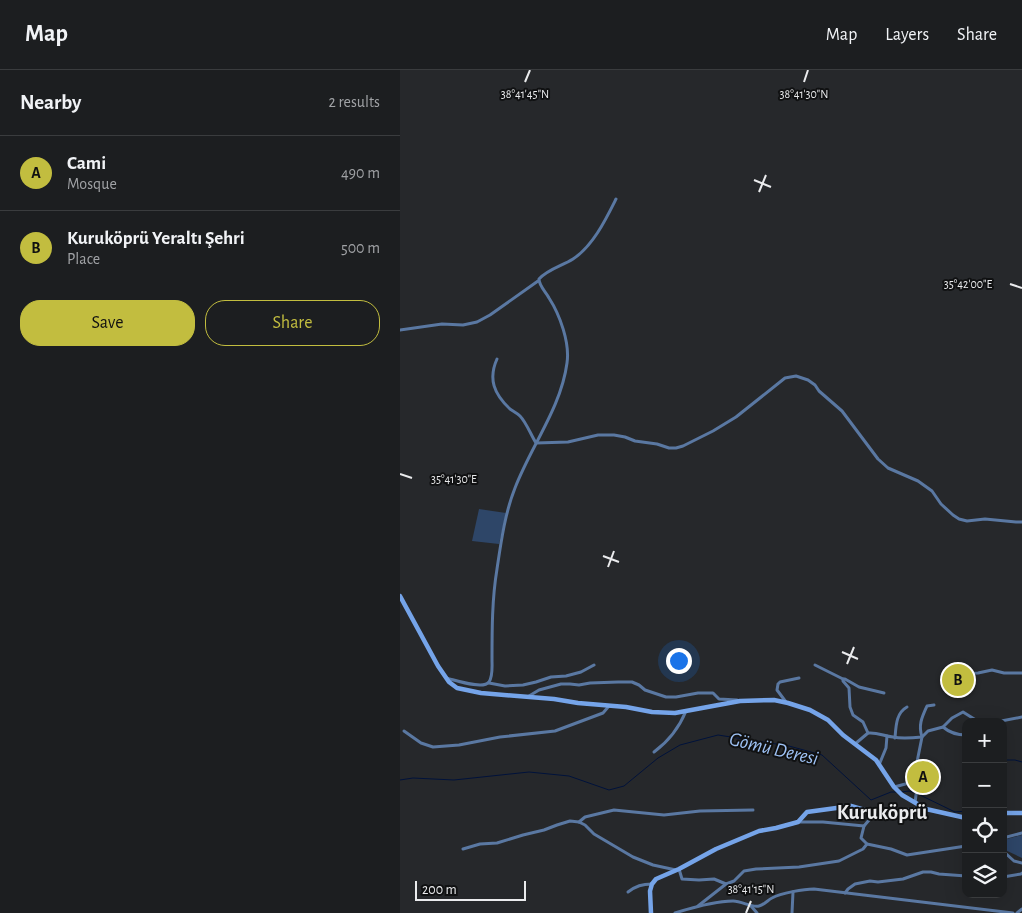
<!DOCTYPE html>
<html lang="en">
<head>
<meta charset="utf-8">
<style>
  :root { --surface:#1c1e20; --page:#252729; --text:#f1f3f6; --muted:#a0a2a5; --line:#3a3c3e; --accent:#c2bd3f }
  body { margin:0; font-family:"Alegreya Sans",sans-serif; background:var(--page); color:var(--text) }
  .controls { position:absolute; right:15px; bottom:15px; display:grid; overflow:hidden; border-radius:10px; box-shadow:0 5px 20px #0002 }
  .controls button { width:45px; height:45px; display:grid; place-items:center; padding:0; border:0; border-bottom:1px solid var(--line); background:var(--surface); color:var(--text); font:25px sans-serif }
  .scale { position:absolute; left:15px; bottom:12px; width:111px; box-sizing:border-box; padding-left:5px; border:2px solid #eaebed; border-top:0; font-size:14px; line-height:18px; white-space:nowrap; color:#eaebed; -webkit-text-stroke:4px #101112; paint-order:stroke }
  .you { position:absolute; left:278px; top:590px; width:18px; height:18px; margin:-12px; border:4px solid #fff; border-radius:50%; background:#1a73e8; box-shadow:0 0 0 8px #1a73e833 }
  .badge { display:grid; place-items:center; width:32px; height:32px; border-radius:50%; background:var(--accent); color:#111; font-size:16px; font-weight:700 }
  .pin { position:absolute; translate:-50% -50%; border:2px solid #fff; box-shadow:0 1px 5px #0006 }
  .list { margin:0; padding:0; list-style:none }
  h2 { display:flex; justify-content:space-between; align-items:center; height:65px; margin:0; padding:0 20px; font-size:21px }
  h2 small { font-size:16px; font-weight:400; color:var(--muted) }
  .list li { display:grid; grid-template-columns:32px 1fr auto; gap:15px; align-items:center; box-sizing:border-box; height:75px; padding:0 20px; border-top:1px solid var(--line) }
  .list b { display:block; font-size:19px; white-space:nowrap }
  .list p { margin:0; font-size:16px; white-space:nowrap; color:var(--muted) }
  .list em { font-size:16px; font-style:normal; color:var(--muted) }
  .actions { display:flex; gap:10px; padding:15px 20px }
  .actions a { flex:1; padding:11px 0; border:1px solid var(--accent); border-radius:20px; text-align:center; font-size:18px; color:var(--accent) }
  .actions .main { background:var(--accent); color:#111 }
  .icon { flex:none; width:28px; height:28px; fill:none; stroke:currentColor; stroke-width:2; stroke-linecap:round; stroke-linejoin:round }
  .map { position:relative; flex:none; width:622px; height:843px; overflow:hidden }
  header { display:flex; align-items:center; gap:30px; box-sizing:border-box; height:70px; padding:0 25px; background:var(--surface); border-bottom:1px solid var(--line) }
  header strong { font-size:24px }
  nav { display:flex; gap:28px; margin-inline-start:auto; font-size:18px }
  main { display:flex }
  aside { flex:1; background:var(--surface) }
  .map>svg:first-child { display:block }
  .green { fill:#2e4668 }
  .lines { fill:none; stroke-linecap:round; stroke-linejoin:round }
  .stream { stroke:#00123b; stroke-width:1 }
  .street { stroke:#5a78a2; stroke-width:3 }
  .secondary { stroke:#75a4e9; stroke-width:4.5 }
  .ticks { fill:none; stroke:#eaebed; stroke-width:2 }
  .labels { text-anchor:middle; stroke-width:4; stroke-linejoin:round; paint-order:stroke }
  .water-label { font-size:20px; font-style:italic; fill:#9ec2f5; stroke:#101112 }
  .quarter-label { font-size:21px; font-weight:bold; fill:#eaebed; stroke:#101112 }
  .ticks-label { font-size:12px; text-anchor:middle; fill:#eaebed; stroke:#101112; stroke-width:4; stroke-linejoin:round; paint-order:stroke }
</style>
</head>
<body>
<header>
<strong>Map</strong>
<nav><a>Map</a><a>Layers</a><a>Share</a></nav>
</header>
<main>
<aside>
<h2>Nearby<small>2 results</small></h2>
<ul class="list">
<li><span class="badge">A</span><div><b>Cami</b><p>Mosque</p></div><em>490 m</em></li>
<li><span class="badge">B</span><div><b>Kuruköprü Yeraltı Şehri</b><p>Place</p></div><em>500 m</em></li>
</ul>
<div class="actions"><a class="main">Save</a><a>Share</a></div>
</aside>
<div class="map">
<svg width="622" height="843" viewBox="0 0 622 843">
  <rect width="100%" height="100%" fill="#26282b"/>
  <g class="green">
    <path d="M79,439L106,443L99,474L72,471Z"/>
    <path d="M622,765V788L603,779V770Z"/>
  </g>
  <g class="lines">
    <g class="stream">
      <path d="M603,690H615L622,692"/>
      <path d="M0,710L13,708L54,710L129,702L169,706L209,720L224,716L258,688L280,675L318,665L389,676L422,685L471,730L491,722H497"/>
      <path d="M501,722L509,721L515,723"/>
      <path d="M518,724L555,742L566,741"/>
    </g>
    <g class="street">
      <path d="M0,260L42,254L63,255L77,252L90,245L138,211"/>
      <path d="M97,289C88,309 94,324 110,339C113,341 117,343 120,346C126,352 131,365 136,373L168,372L198,365H214L225,367L235,371L257,374L269,378H276L283,376L313,361L336,347L385,308L396,306L408,310L415,315L419,321L442,341L478,389L488,398L518,411L532,421L541,434L553,445L559,449L567,451L585,449L616,452H622"/>
      <path d="M415,595L443,609"/>
      <path d="M563,604L578,603L592,600L604,603H622"/>
      <path d="M46,608C55,610 83,620 89,612C93,606 92,596 92,590C92,560 92,529 97,499C101,472 105,443 115,418C131,376 161,338 167,293C170,273 160,245 149,228C146,222 139,216 139,209C148,199 162,196 173,189C193,176 206,149 216,129"/>
      <path d="M89,613L105,616L123,615L136,612L151,607L166,606L181,602L194,595"/>
      <path d="M129,626L139,620L161,614H170L179,615L190,613L218,612H232L239,615L245,620L266,627H276L298,623H313L319,629L337,630"/>
      <path d="M386,632L377,620L378,614L380,612L399,608"/>
      <path d="M596,652L622,647"/>
      <path d="M543,657C550,663 557,665 566,665"/>
      <path d="M4,661L21,673L33,677L59,675L100,667L155,661L203,643L209,636"/>
      <path d="M468,663L463,652L453,645L450,637L449,618L443,611V609H445L459,617L484,623"/>
      <path d="M495,668C496,656 496,643 507,637"/>
      <path d="M455,674L468,663C477,662 484,666 493,667C502,669 512,668 522,667C518,655 522,647 527,636L534,635"/>
      <path d="M254,682C269,671 279,658 286,641"/>
      <path d="M603,685H604"/>
      <path d="M479,695L486,678L487,666"/>
      <path d="M494,717L513,712"/>
      <path d="M515,733L517,717L513,712L522,667L528,661L543,657L552,648L563,642L579,652"/>
      <path d="M475,743L464,756L461,768L467,774L491,779L507,785L566,776"/>
      <path d="M179,752L185,747L214,740L264,745L300,741L353,740"/>
      <path d="M398,752H423L464,756"/>
      <path d="M603,768L622,763"/>
      <path d="M63,779L80,774L97,773L123,765L144,760L157,755L170,751L179,752L185,755L194,764L233,787L253,795L276,800"/>
      <path d="M603,781L614,791L622,793"/>
      <path d="M279,799L282,809L299,810L314,809L326,814"/>
      <path d="M603,807L621,804L622,803"/>
      <path d="M228,822C236,816 242,814 252,814"/>
      <path d="M445,823L448,819L455,814L470,811L478,812L503,809L523,802H531L539,804L566,806"/>
      <path d="M298,836L326,814L334,811L344,801L356,799L399,797L439,791L463,779L467,774"/>
      <path d="M351,836L357,843"/>
      <path d="M275,843C291,838 316,831 333,831C342,831 352,838 359,836C364,835 368,830 372,828C381,823 404,819 414,819L613,843"/>
      <path d="M392,843L393,822"/>
      <path d="M617,843L622,839"/>
    </g>
    <g class="secondary">
      <path d="M0,526L38,596L49,612L57,618L81,623L154,629L178,633L226,637L252,642L275,643L340,631L374,630L388,633L410,640L428,650L443,665L476,690L494,717L502,725L526,739L566,748"/>
      <path d="M603,743H622"/>
      <path d="M251,843L250,821L252,814L256,809L279,799L316,779L359,761L376,758L398,752L407,742L451,736L475,743L495,745L502,741L524,739"/>
    </g>
  </g>
  <path class="ticks" d="M125,12L130,0M404,12L408,0M354,110L371,117M359,122L366,105M610,214L622,218M0,404L12,408M203,486L219,492M208,497L214,481M442,582L458,589M447,594L454,577M346,843L351,831"/>
  <g class="labels">
    <g class="water-label">
      <text transform="translate(374 678) rotate(13)" y="7">Gömü Deresi</text>
    </g>
    <g class="quarter-label">
      <text x="482" y="749">Kuruköprü</text>
    </g>
  </g>
  <g class="ticks-label">
    <text x="404" y="28">38°41'30"N</text>
    <text x="125" y="28">38°41'45"N</text>
    <text x="568" y="218">35°42'00"E</text>
    <text x="54" y="413">35°41'30"E</text>
    <text x="351" y="823">38°41'15"N</text>
  </g>
</svg>
<div class="controls">
<button>+</button>
<button>−</button>
<button><svg class="icon" aria-label="locate" viewBox="0 0 24 24"><circle cx="12" cy="12" r="6"/><path d="M12 2v4M12 18v4M2 12h4M18 12h4"/></svg></button>
<button><svg class="icon" aria-label="layers" viewBox="0 0 24 24"><path d="M12 4l9 5-9 5-9-5zM3 14l9 5 9-5"/></svg></button>
</div>
<div class="scale">200 m</div>
<div class="you"></div>
<div class="pin badge" style="left:523px;top:707px">A</div>
<div class="pin badge" style="left:558px;top:610px">B</div>
</div>
</main>
</body>
</html>
